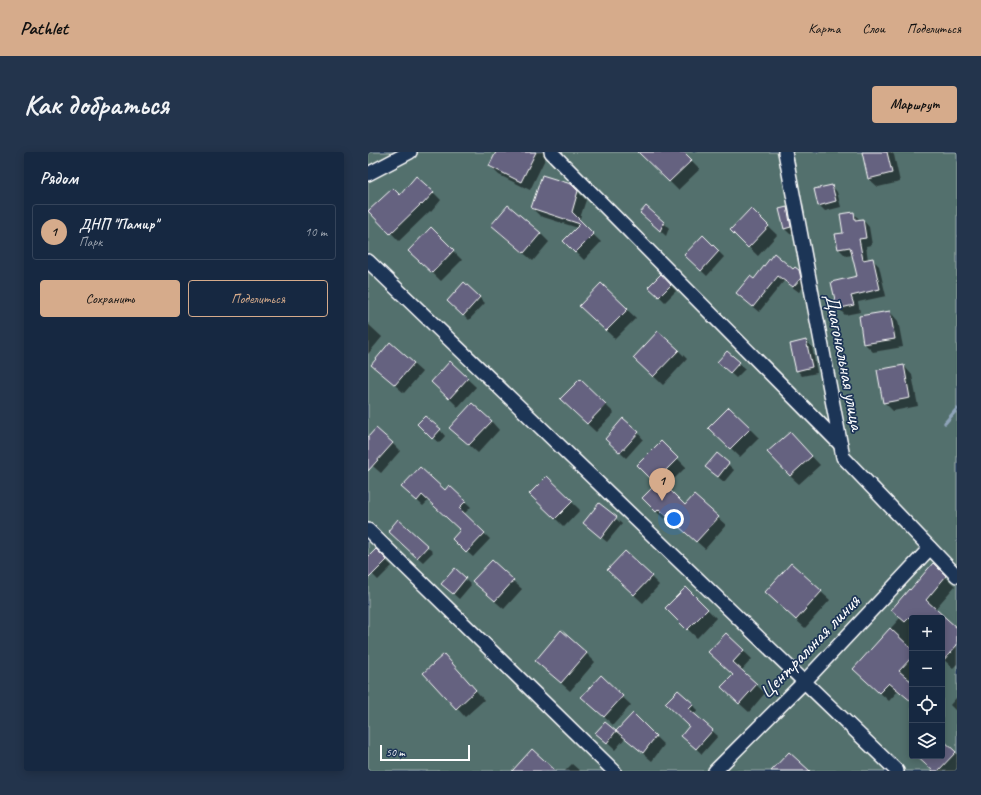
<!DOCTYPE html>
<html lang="ru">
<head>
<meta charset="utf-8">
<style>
  :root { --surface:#162841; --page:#23344c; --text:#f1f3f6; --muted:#9ea6b1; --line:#35445a; --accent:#d6ab8b }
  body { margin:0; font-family:Caveat,sans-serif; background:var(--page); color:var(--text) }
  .controls { position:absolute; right:12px; bottom:12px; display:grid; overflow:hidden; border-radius:4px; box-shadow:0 2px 10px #0003 }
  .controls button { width:36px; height:36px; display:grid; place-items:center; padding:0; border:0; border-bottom:1px solid var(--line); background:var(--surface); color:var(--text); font:20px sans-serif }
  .scale { position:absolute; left:12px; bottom:10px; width:90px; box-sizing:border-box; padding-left:4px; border:2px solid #fff; border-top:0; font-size:11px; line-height:14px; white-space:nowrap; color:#fff; -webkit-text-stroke:3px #1d3557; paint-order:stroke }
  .you { position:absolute; left:306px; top:367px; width:14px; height:14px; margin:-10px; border:3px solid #fff; border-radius:50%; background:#1a73e8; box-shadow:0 0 0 6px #1a73e833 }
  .badge { display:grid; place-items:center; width:26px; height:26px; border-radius:50%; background:var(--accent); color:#111; font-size:13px; font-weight:700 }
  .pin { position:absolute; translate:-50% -33px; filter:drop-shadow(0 1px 2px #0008) }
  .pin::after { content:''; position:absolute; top:21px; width:14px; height:12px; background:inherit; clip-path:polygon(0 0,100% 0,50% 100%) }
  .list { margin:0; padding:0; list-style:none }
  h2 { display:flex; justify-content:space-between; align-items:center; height:52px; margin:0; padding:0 16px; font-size:17px }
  h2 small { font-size:13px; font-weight:400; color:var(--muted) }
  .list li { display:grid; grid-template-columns:26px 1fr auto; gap:12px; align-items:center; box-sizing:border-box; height:56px; margin:0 8px 8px; padding:0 8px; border:1px solid var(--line); border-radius:4px }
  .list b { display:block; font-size:15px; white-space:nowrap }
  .list p { margin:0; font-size:13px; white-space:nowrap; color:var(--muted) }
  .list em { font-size:13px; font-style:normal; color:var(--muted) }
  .actions { display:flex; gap:8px; padding:12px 16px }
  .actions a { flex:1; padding:9px 0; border:1px solid var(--accent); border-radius:4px; text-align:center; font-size:14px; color:var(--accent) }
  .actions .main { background:var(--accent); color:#111 }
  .icon { flex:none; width:22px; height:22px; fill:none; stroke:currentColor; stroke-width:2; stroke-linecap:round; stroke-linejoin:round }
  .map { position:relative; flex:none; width:589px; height:619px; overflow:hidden; border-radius:4px }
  header { display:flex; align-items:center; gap:24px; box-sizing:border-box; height:56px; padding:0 20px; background:var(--accent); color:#111 }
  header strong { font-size:19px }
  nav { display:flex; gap:22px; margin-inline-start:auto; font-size:14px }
  .intro { display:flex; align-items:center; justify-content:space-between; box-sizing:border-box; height:96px; padding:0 24px }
  h1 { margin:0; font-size:28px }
  .button { padding:10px 18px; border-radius:4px; background:var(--accent); color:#111; font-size:14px; font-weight:700 }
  main { display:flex; gap:24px; padding:0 24px }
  aside { flex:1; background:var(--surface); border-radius:4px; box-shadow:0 2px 10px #0003 }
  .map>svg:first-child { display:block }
  .green { fill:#536f6d; stroke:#a9b7b6; fill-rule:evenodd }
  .shadow { fill:#0007 }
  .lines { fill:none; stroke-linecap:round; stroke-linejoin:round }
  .stream { stroke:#8ea3b9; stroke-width:3.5 }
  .building { fill:#656280; stroke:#fff }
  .street-casing { stroke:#fff; stroke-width:16 }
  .street { stroke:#1d3557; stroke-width:13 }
  .labels { text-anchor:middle; stroke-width:3.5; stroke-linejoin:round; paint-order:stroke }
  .street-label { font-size:20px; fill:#fff; stroke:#1d3557 }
</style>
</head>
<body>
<header>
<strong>Pathlet</strong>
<nav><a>Карта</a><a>Слои</a><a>Поделиться</a></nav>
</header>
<div class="intro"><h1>Как добраться</h1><a class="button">Маршрут</a></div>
<main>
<aside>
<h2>Рядом<small></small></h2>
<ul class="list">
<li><span class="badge">1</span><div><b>ДНП &quot;Памир&quot;</b><p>Парк</p></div><em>10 m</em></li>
</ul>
<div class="actions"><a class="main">Сохранить</a><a>Поделиться</a></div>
</aside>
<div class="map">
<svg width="589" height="619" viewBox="0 0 589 619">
  <rect width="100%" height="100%" fill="#1d3557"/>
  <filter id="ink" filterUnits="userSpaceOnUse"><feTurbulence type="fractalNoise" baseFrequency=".025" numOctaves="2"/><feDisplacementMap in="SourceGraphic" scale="8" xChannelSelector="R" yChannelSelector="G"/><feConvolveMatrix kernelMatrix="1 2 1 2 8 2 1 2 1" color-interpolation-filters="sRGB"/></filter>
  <g filter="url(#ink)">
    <path class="green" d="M0,0H589V619H0ZM544,466H574V604H544Z"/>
    <g class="shadow">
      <path d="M129,0H176L179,3L162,38L131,23L122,14Z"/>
      <path d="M276,0H315L332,17L310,38L274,2Z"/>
      <path d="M495,0H523L526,3L532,30L510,35L501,27Z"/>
      <path d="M203,33L218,48L211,69L233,90L216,108L197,89L210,76L172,64L164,56Z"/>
      <path d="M464,34L469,40L473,55L457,59L451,53Z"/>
      <path d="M65,40L73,48L63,60L62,59L31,89L2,59L32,44Z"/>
      <path d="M419,56L425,62L428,81L422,82L417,77Z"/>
      <path d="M383,58L409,83L390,104L363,78Z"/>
      <path d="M273,61L295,70L301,76L298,84Z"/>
      <path d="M485,61L493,69L495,68L501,75L504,93L498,94L500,108L504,107L511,114L518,144L490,150L492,160L477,163L470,156L490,125L485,103L478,104L471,97Z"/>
      <path d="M125,73L172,81L181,90L165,109L133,82Z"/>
      <path d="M63,77L94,108L73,129L42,99Z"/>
      <path d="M335,84L356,105L339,124L317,103Z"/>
      <path d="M425,118L431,119L437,125L438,132L431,140L416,129L391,160L375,147L386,128Z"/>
      <path d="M293,124L308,139L297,150L282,135Z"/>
      <path d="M96,131L117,151L101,168L86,154Z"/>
      <path d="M233,133L268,166L247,187L213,154Z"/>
      <path d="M522,160L530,169L535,195L505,200L496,191Z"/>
      <path d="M0,172L14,185L0,202Z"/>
      <path d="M438,189L444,195L449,221L434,224L429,218Z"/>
      <path d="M310,198L319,207L295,233L275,214Z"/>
      <path d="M359,200L377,217L368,226L356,215Z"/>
      <path d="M82,211L108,235L90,255L73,238Z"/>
      <path d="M45,212L54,220L36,241L13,221Z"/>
      <path d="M536,214L544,223L550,254L525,259L516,250Z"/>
      <path d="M212,228L246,261L228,280L202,256Z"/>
      <path d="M361,256L391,286L372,305L342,276Z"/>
      <path d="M123,269L131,278L110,301L91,284Z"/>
      <path d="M56,278H72L77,284L71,291Z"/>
      <path d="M270,281L275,287L258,306L244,293Z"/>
      <path d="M0,286L24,291L32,299L13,321L0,310Z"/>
      <path d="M293,290L318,315L298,335L317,354L350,366L358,373L337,397L300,364L296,367L275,346L289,332L270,313Z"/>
      <path d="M430,290L452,313L431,332L422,324Z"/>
      <path d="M349,302L366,318L356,330L344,320Z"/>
      <path d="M179,326L212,358L196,375L163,342Z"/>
      <path d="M81,334L103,355L96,362L122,387L105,405L85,387L93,379L61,348L55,354L40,340L77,339Z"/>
      <path d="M231,352L254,372L239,390L216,371Z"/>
      <path d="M27,385L59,395L65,400L55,410Z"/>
      <path d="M8,399L24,414L10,428L0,418V406Z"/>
      <path d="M565,413L587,434L567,457L589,478V512L585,516L574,506V466H544V524L540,528L544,532V550L530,539L521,549L486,517L532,466L542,439Z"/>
      <path d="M87,418L103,433L91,447L80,437Z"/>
      <path d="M283,425L291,433L275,451L249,427Z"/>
      <path d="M145,429L154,437L136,457L114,438Z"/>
      <path d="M318,436L348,466L329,486L298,456Z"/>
      <path d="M453,440L462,448L437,476L407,449Z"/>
      <path d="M358,482L384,507L373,519L397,541L381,560L363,544L366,523Z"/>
      <path d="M218,501L227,510L202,539L168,509Z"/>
      <path d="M85,512L116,548L97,565L89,556Z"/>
      <path d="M233,525L263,553L245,573L223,553Z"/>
      <path d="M589,545V560L582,553Z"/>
      <path d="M325,553L330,558L326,563L350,584L334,602L320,589L322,574L304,557Z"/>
      <path d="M265,563L296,593L284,609L257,586L247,598L229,581L237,571L248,580Z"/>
      <path d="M574,588L589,602V616L587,619H565L549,604H574Z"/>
      <path d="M204,612L212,619H197Z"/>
    </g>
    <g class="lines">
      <path class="stream" d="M577,271L589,257"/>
    </g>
    <g class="building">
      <path d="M128,0H168L153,30L121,14Z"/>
      <path d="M270,0H316L324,8L301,30Z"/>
      <path d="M494,0H519L524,21L500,27Z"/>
      <path d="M174,23L203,32L210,39L204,60L226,82L207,101L195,89L212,72L163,56Z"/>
      <path d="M48,24L66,40L54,53L53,52L22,82L0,59L25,36L32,43Z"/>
      <path d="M464,33L468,49L450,54L446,37Z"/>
      <path d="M140,53L173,81L156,101L123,73Z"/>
      <path d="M278,54L296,70L292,79L272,61Z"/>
      <path d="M419,55L423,75L416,77L411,57Z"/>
      <path d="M383,56L401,74L380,96L362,78Z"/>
      <path d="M486,60L487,68L495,67L498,86L491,87L495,108L505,106L512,137L483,144L486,153L469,157L463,130L489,124L482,95L470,97L467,82L475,81L472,62Z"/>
      <path d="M63,75L86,98L64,121L40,99Z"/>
      <path d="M335,83L351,99L333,119L316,103Z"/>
      <path d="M406,101L425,117L427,115L431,118L433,126L425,135L410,124L385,155L368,141L382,124L386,127Z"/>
      <path d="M293,122L303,133L291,145L280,135Z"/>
      <path d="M96,130L112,145L95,164L79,149Z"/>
      <path d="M233,131L260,157L238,179L211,154Z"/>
      <path d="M522,159L527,187L495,192L491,164Z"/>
      <path d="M290,179L311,198L285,225L265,206Z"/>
      <path d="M438,188L444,215L428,219L422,192Z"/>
      <path d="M22,190L46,211L27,233L3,213Z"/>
      <path d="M359,199L372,210L362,221L349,210Z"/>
      <path d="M82,209L100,226L81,247L63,230Z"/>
      <path d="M536,213L542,246L515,251L509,218Z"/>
      <path d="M212,227L238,252L219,272L192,247Z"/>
      <path d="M104,251L124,269L101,293L81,276Z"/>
      <path d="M361,255L383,276L362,297L340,276Z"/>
      <path d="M57,264L73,277L64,287L49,272Z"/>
      <path d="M255,266L271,280L252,301L237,287Z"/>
      <path d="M8,276L25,291L0,319V285Z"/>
      <path d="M422,280L444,304L422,324L399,300Z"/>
      <path d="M293,289L310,306L286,330L269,313Z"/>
      <path d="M349,301L361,311L350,325L337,315Z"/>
      <path d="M52,315L77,338L81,333L98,349L91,356L117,381L98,401L84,387L92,378L54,343L49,349L33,335Z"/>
      <path d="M179,324L205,349L187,367L161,342Z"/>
      <path d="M292,328L317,353L326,343L351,365L328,390L291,357L288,360L274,346Z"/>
      <path d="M231,351L249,365L233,386L215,371Z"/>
      <path d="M30,367L60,394L49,406L20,379Z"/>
      <path d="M8,397L19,408L0,427V405Z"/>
      <path d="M257,399L284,424L266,443L239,418Z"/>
      <path d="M124,408L146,428L127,449L104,429Z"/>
      <path d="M423,411L454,439L428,468L397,440Z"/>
      <path d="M565,411L578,424L558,448L589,476V493L574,510V466H541L537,470L523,458L541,437L542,438Z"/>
      <path d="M87,416L98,426L85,442L73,432Z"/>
      <path d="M318,435L340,457L319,478L297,456Z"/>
      <path d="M522,476L544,497V505L531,519L544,530V550L521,531L511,541L485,517Z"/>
      <path d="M193,478L219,501L193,531L167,509Z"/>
      <path d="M358,481L376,498L365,510L389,532L371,552L353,535L365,523L340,500Z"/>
      <path d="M76,502L108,538L88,557L55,521Z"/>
      <path d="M233,523L255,544L236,565L213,545Z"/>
      <path d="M310,538L326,552L321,557L345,578L328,597L313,584L321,574L297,551Z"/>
      <path d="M265,561L288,584L275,601L248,579Z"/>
      <path d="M237,570L248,579L239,591L227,581Z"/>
      <path d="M574,587L588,600L570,619H565L548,604H574Z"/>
      <path d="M164,597L188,619H144Z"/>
      <path d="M421,600L442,619H403Z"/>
    </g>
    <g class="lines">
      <defs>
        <g id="street">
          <path d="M183,0L473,293"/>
          <path d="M417,0L475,305L589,424"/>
          <path d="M0,22L42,0"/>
          <path d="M0,109L529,619"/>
          <path d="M0,378L246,619"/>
          <path d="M347,619L437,529L562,396"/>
        </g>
      </defs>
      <use href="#street" class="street-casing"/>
      <use href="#street" class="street"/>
    </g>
  </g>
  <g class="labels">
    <g class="street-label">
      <text transform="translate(477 210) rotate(79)" y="7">Диагональная улица</text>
      <text transform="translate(441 494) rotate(-46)" y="7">Центральная линия</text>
    </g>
  </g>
</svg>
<div class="controls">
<button>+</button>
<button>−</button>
<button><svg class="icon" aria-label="locate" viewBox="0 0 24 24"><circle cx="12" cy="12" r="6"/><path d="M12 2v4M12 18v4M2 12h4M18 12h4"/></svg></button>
<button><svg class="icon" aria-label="layers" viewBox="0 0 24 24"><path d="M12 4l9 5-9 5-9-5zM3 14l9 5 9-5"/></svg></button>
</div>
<div class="scale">50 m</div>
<div class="you"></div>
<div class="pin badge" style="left:294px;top:349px">1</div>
</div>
</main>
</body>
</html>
